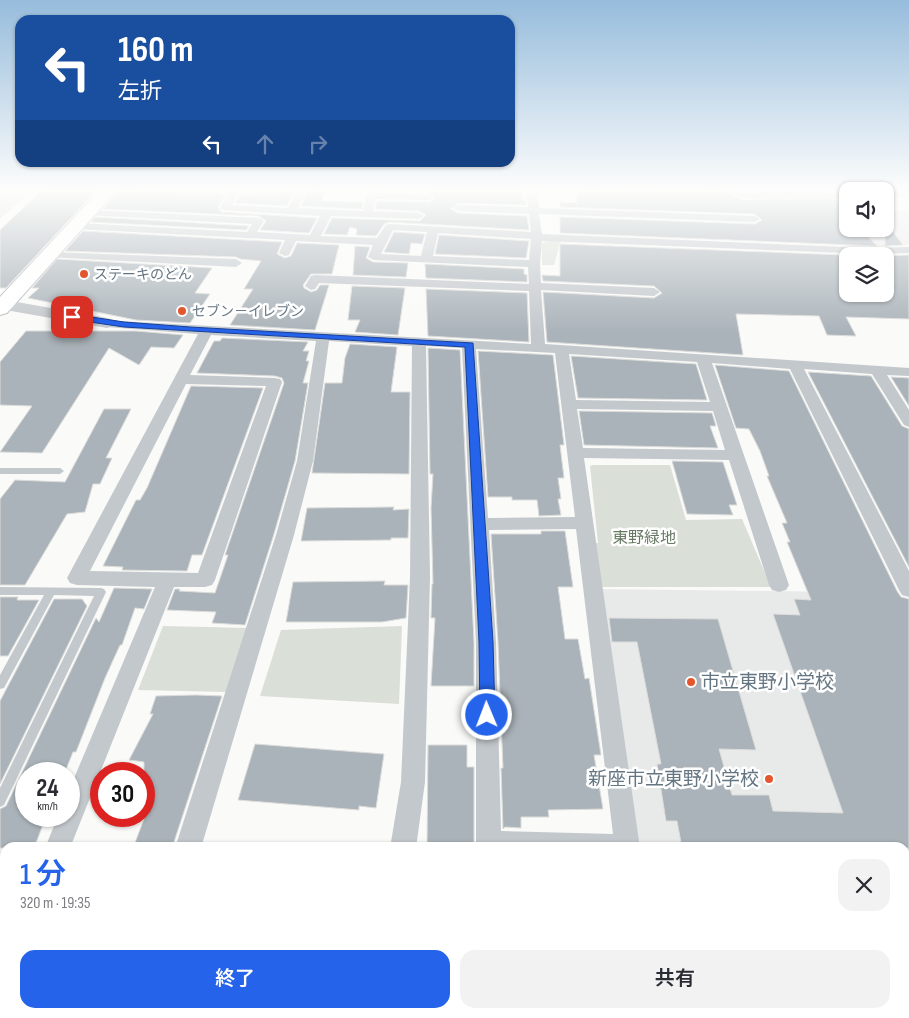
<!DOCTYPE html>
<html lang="ja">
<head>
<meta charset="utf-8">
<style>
	body { margin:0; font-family:"Sofia Sans Condensed","Noto Sans JP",sans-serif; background:#f2f2f3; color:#2b2b33; height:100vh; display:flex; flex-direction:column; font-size:19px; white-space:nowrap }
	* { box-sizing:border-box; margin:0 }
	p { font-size:16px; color:#7c7c81 }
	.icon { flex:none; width:28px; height:28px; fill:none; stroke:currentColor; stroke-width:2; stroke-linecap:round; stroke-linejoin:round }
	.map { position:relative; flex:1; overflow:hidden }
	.drawer { position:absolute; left:0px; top:842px; width:910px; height:176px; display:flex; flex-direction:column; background:#fff; border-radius:15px 15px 0 0; box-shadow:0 1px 4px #0004 }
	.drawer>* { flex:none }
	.hud { position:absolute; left:15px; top:15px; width:500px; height:152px; border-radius:15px; box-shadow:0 1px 4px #0004; background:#1a4fa0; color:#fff; overflow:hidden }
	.buttons { position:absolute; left:839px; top:182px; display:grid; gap:10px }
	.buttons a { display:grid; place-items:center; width:55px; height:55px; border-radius:10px; background:#fff; box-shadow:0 1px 4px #0004; font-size:25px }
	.speed { position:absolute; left:15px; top:762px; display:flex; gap:10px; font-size:25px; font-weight:700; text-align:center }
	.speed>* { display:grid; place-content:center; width:65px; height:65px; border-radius:50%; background:#fff; box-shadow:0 1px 4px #0004; line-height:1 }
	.speed small { font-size:12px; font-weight:400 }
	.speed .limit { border:8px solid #d22; background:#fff; color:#111 }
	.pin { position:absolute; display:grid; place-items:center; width:42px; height:42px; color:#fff; margin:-21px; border-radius:10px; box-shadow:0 2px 8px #0006 }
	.me { position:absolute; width:55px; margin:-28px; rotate:359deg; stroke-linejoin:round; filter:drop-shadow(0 0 4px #0008) }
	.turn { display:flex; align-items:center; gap:18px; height:105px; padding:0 20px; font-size:22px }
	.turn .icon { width:65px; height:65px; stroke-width:2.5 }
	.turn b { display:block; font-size:35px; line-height:42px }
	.lanes { display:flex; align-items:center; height:48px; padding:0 20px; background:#0003; justify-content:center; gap:25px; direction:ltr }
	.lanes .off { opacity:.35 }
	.round { display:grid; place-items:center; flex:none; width:52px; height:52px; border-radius:15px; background:#f2f2f3 }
	.head { display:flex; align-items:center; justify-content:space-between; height:85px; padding:0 20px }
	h1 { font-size:30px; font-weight:600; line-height:38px; color:#2563eb }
	.cta { display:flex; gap:10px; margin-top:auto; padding:10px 20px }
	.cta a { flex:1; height:58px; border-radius:15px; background:#2563eb; color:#fff; font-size:20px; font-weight:600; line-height:58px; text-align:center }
	.cta a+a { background:#f2f2f3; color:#2b2b33 }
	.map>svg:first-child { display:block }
	.built { fill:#e8e9e9 }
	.green { fill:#dadfd7 }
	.building { fill:#aab3b9; stroke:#dcdcda; fill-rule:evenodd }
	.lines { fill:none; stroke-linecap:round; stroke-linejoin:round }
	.primary-casing { stroke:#b5babe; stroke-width:2 }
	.service { fill:#c3c8cc; fill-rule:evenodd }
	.minor { fill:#c3c8cc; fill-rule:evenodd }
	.tertiary { fill:#c3c8cc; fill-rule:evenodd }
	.primary { fill:#fff; fill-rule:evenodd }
	.route { fill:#2563eb; stroke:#184099 }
	.poi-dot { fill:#e4572e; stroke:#fff; stroke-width:2 }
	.labels { text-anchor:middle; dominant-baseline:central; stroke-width:5; stroke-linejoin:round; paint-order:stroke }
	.far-poi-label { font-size:14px; fill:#657683; stroke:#fff; text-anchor:start }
	.park-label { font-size:16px; fill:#687a64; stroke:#fff }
	.near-poi-label { font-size:19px; fill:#657683; stroke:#fff; text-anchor:start }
</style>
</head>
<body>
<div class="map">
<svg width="909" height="1018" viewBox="0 0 909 1018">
	<rect width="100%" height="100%" fill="#fafaf8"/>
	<path class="built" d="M847,196l1,33h37v-18h24v34l-109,-1 -6,-13 -40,-26 -1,-7z
		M596,589l260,3 53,119v307h-253v-4h249v-166l-269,-1 -16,-136z"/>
	<path class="green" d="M0,190h32l-32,29z
		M550,240h11l-7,25h-12v-22z
		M593,465h77l16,55 56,-1 29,68h-177l-5,-43 9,-1 -8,-77z
		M163,626l85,2 -21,64 -89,-2z
		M402,626l-3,78 -139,-8 21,-66z"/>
	<path class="building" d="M42,190h55l-91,98h-6v-58z
		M119,190l107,4 -8,13 3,5 96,6 -8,15 -49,-3 6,-9 -7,-5 -156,-7z
		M309,190h17l-4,11 41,1 -1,7 -61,-3z
		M381,190h142l-1,10h3l1,5 -68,-2 -7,6 7,4 69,3 2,14 -139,-8 -6,2 -8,12 -20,-1 1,-6 -7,-2 -3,8 -23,-1 8,-16 88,3 6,-6 -7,-4 -44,-2 2,-8 52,1 7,-4 -7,-6z
		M576,190l127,2 -1,-2h19l22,10 92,-1 13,14v16h13l16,17 -317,-13v-16l195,7 7,-4 -7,-6 -195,-7v-5l17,1z
		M280,192h14l-7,14 -52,-3 5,-8z
		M95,217l154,9 -3,4 -155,-8z
		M885,221l18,24 -18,1z
		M83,231l199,11 -5,12 8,4 6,-2 6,-13 42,2 -7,29h-21l-8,11 1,3 7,4 6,-2 3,-5h9l-14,45 -85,-5 23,-36h-9l17,-28 -21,-2 -4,-2 -171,-6z
		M394,232l31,2 -3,10 -11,-1 -2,11 -25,-2z
		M439,235l90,6 -3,17 -91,-4z
		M560,244l310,12 39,-1v64l-63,-2 10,19 -29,-1 -8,-19 -83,-2 7,41 -196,-13 -4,-50 111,6 8,-5 -8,-7 -111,-5 -1,-6 18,1zM848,256h37v38h-37z
		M355,246l15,1 -4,11 7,4 35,1 -2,14 -53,-2z
		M57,259l155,9 -17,25 15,1 -20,29 -54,-3 -108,-22 11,-10h-7z
		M425,264l99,5v5l3,1v7l-101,-4z
		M352,286l53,2 -7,47 -43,-3 5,-12h-12z
		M426,289l101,4 2,49 -101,-6z
		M26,331h110l47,4 -9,13 -23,-1 -12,18 -30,-17 -67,105 -42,-1 32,-46 -32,-1v-43z
		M222,338l86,4 -5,9h6l-3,10h3l-6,22h5l-13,78 -21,73 -29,91 -33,-2 4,-11 -49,-2 8,-21h5l-1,2 36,2 13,-38h-3l59,-172 -2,-5 -7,-2 -78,-3 17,-32h6z
		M350,344l47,3 -6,45h19l-1,82 -97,-1 13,-90h17l3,-25z
		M428,348l32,2 14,292v44h-43l4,-68h-4l1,-34h1l-2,-76 2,-34h-3z
		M478,351l75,4 11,90h-4l4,33h-6l3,21h-3l3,16 -22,1 -2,-16h-25v-3h-24z
		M571,356l125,8 11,36 -129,-2z
		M715,365l74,6 108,220 4,6 8,2v249h-227l-5,-27h-11l-9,-57h4l-24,-122h-25l-3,-24 109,1 38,131 -37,-1 13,46h37l4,16 70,2 -70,-199 27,1 -6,-16 17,1 -24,-58h3l-8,-19h5l-20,-47h2l-9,-25 -11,-22 -13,-1z
		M808,372l63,4 31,50 7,3v138z
		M891,377l18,1v28z
		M191,386l72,2 -61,167h-10l-5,16 -65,-1 1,-3 -20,-1 33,-66h4l7,-12z
		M104,409h27l-25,49h6l-12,26h-7l-8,28 -18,2 -42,71h-25v-86l15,-19 50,2z
		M579,411l133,2 4,13h-6l8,22 -134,-3z
		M672,461l51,1 14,43h-8l4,10 -46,-1z
		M394,507l-1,3 16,-1 -1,29h-17v2l-90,1 6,-33z
		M541,531h24l8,56h-15l7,52h13l7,40 4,-1 12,77h-7l9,54 -55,1 1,7h-28v11l-16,-1 -2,2 -2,-61h2l-5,-126 -7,-108h50z
		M385,581l-1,4h24l-2,33 -24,4h-96l7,-40z
		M114,588l38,1 -8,20 -9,-1 -13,37h-2l-15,33 -29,74h-3l-8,20h-39v44l20,1 -12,31h-34v-39l6,-3 90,-188 3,4z
		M0,597h18l-1,3h22l-31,56h-8z
		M54,599h28l5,7 -87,178v-83z
		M196,695l26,1 -50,152h-39l11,-29v-57l-15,-2 24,-46h-3l6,-18z
		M255,744l129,10 -8,54 -17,-2v4l-121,-10z
		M428,745h39v22h7v81h-47z"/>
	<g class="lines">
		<g class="primary-casing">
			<path id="primary" d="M100,190h17l-110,123 -7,2v-18z"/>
		</g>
		<path class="service" d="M0,468h60l4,3 -4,3h-60z
			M0,587l101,1 3,1 2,3 -102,213 -4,2v-19l94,-192 -40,-1 -50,93 -4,1v-14l44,-80h-44z"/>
		<path class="minor" d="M230,190h10l-8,15 56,3 9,-18h10l-9,18 65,3 5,-21h10l-1,3 52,1 5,3 -5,3 -53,-1 -3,12 46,2 5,3 -5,3 -88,-3 -10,20 56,2 9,-13 4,-1 141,8 -2,-18 -71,-3 -5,-3 5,-3 70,2 -2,-17h10l3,18 216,8 5,3 -5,3 -216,-8 3,20 328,14 39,-1v6l-39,1 -328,-13 -2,23 1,19 113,5 6,4 -6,4 -113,-6 4,54 364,24v8l-22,-1 22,35v17l-5,-2 -32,-51 -68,-5 105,202v26l-7,-2 -3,-5 -109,-221 -78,-6 77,222 -3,5 -7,2 -7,-2 -3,-5 -40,-125 -145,-2 56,390h-164v-206l-14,-294 -36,-2 4,231 -5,205 -9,66h-26l11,-66 9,-205 2,-231 -83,-5 -16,120 -19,74 -93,313h-26l101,-313 21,-74 19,-120 -105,-6 -21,40 85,3 5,1 2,3 -67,198 -3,5 -7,2h-31l-104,261h-25l13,-32h11v-26l86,-203 -78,-2 -7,-2 -3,-5 131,-244 -91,-7 -5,-1 -2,-3 2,-3 429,24 -2,-53 -210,-8 -4,6 -4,1 -6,-4 6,-10 4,-1 214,9 -1,-17 -154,-7 -6,-3 5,-12 -77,-4 -7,14 -4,1 -6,-3 6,-13 -208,-11 -5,-3 5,-3 170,9 5,-8 -168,-9 -1,-2 5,-3 171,8 5,3 -7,11 53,3 10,-19 -99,-6 -1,-2zM393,230l34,2 -6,24 -40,-2zM438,233l93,6 -2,21 -96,-4zM476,349l79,4 20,164 -87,1zM569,354l128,8 13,40 -134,-2zM186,384l80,2 -68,187 -108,-2zM577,409l136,2 12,39 -142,-2zM576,529l37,305 -112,-3 -5,-189 -7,-112z
			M723,190l125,1h1h-1v6l-105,1z
			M909,190v6l-24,1 -1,-6z
			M51,252l185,7 6,4 -6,4 -189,-10 -2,-2z
			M5,960v38l-5,2v-38z
			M122,1014h30l-2,4h-30z
			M362,1014h30v4h-30z
			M464,1014h30l-1,4h-30z
			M626,1014h30l1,4h-30z"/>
		<path class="tertiary" d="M0,299l107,19 6,2 2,3 -2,3 -6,2 -107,-19z"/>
		<use href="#primary" class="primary"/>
	</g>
	<linearGradient id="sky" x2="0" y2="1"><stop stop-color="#96bcdc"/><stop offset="0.57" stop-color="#fdfdfc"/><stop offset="1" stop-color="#fdfdfc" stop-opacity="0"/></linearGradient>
	<rect width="909" height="333" fill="url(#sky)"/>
	<path class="route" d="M72,314l52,8 66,5 283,16 20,299 2,73 -3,4 -5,2 -5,-2 -2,-4 -1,-73 -14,-295 -341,-20 -55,-8v-4z"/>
	<g class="poi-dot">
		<circle cx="84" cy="274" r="5"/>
		<circle cx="182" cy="311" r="5"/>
		<circle cx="691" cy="682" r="5"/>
		<circle cx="769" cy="779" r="5"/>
	</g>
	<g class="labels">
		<g class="far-poi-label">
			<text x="94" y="274">ステーキのどん</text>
			<text x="192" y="311">セブン－イレブン</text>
		</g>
		<g class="park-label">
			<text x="644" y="538">東野緑地</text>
		</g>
		<g class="near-poi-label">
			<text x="701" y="682">市立東野小学校</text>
			<text x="759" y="779" text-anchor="end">新座市立東野小学校</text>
		</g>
	</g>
</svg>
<div class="buttons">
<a><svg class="icon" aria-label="sound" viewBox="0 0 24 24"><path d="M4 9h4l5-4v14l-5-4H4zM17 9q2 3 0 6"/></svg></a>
<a><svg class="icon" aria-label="layers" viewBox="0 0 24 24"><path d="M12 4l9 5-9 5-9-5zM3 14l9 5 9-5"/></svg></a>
</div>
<div class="speed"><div>24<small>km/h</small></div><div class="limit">30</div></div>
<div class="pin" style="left:72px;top:317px;background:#d93025"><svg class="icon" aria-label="arrive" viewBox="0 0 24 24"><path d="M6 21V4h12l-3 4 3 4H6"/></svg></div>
<svg class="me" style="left:487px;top:715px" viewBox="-20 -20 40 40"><circle r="17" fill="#2563eb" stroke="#fff" stroke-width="3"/><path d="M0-11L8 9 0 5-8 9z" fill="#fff"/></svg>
<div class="hud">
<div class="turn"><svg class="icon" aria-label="left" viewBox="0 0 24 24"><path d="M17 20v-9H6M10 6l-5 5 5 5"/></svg><div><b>160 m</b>左折</div></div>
<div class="lanes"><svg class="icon" aria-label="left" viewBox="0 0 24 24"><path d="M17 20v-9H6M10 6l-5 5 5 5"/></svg><svg class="icon off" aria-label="ahead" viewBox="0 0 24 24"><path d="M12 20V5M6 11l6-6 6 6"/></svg><svg class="icon off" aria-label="right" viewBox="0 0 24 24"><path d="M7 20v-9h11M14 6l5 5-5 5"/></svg></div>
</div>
<section class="drawer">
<div class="head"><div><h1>1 分</h1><p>320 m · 19:35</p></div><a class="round"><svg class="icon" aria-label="close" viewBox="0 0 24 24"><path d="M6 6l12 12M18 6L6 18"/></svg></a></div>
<div class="cta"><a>終了</a><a>共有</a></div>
</section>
</div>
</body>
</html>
